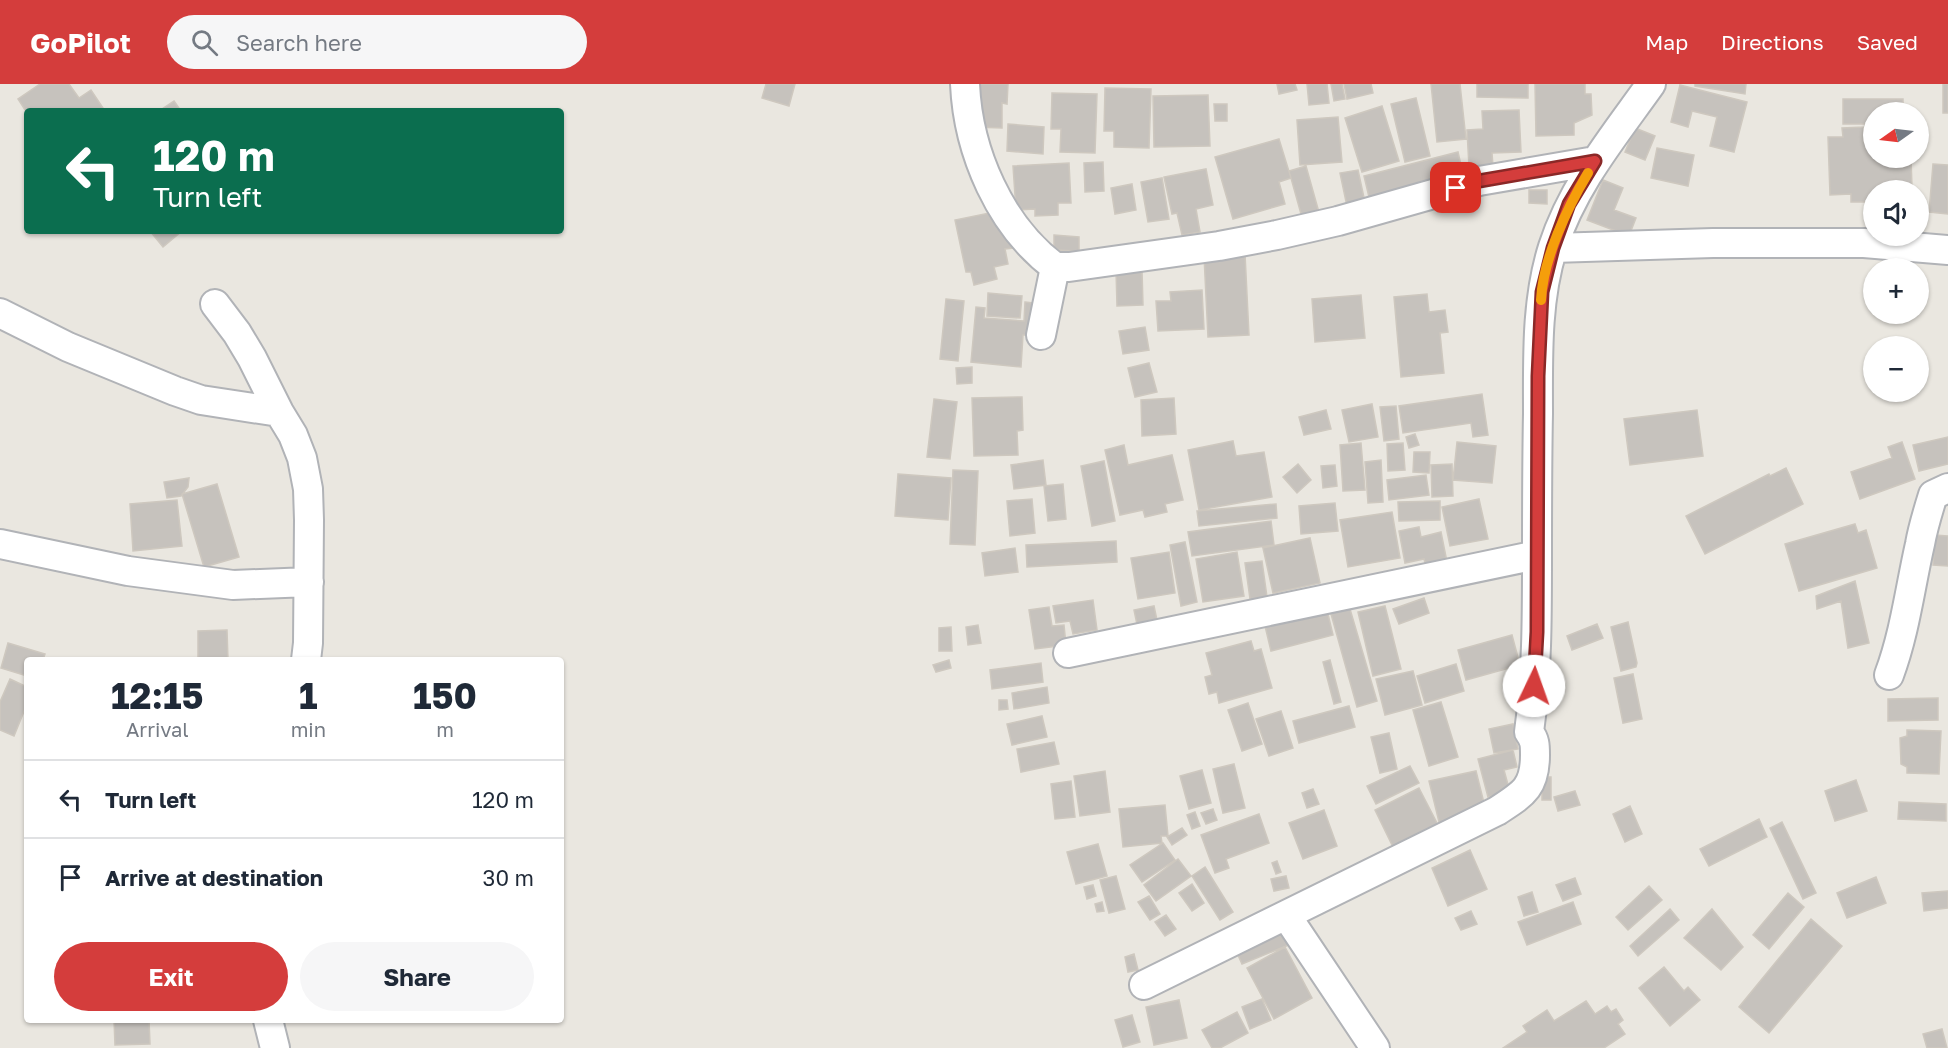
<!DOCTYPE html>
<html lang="en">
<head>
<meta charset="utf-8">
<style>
	body { margin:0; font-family:"Golos Text",sans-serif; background:#f6f6f7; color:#1f2937; height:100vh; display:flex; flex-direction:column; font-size:22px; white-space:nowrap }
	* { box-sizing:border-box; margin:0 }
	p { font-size:20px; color:#747a83 }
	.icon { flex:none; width:33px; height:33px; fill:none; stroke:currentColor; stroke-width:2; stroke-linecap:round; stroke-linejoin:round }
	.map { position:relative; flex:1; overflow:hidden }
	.side { position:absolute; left:24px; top:573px; width:540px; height:366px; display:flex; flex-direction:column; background:#fff; border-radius:6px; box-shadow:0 2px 4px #0004 }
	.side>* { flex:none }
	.banner { position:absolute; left:24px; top:24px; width:540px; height:126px; border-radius:6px; box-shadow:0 2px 4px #0004; background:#0b6e4f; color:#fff; overflow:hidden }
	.needle { width:39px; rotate:256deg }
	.controls { position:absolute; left:1863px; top:18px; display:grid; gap:12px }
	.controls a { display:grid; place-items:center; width:66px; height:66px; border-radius:50%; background:#fff; box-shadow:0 2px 4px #0004; font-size:30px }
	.pin { position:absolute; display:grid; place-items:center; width:51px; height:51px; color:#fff; margin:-26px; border-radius:12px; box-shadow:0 3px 9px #0006 }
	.me { position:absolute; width:66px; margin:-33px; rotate:3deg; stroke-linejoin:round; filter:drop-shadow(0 0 4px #0008) }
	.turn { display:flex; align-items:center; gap:21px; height:126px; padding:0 30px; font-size:27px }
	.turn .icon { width:78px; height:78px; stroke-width:2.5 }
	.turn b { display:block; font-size:42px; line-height:51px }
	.eta { display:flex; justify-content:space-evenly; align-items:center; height:102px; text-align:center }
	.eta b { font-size:36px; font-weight:700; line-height:42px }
	.primary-button { display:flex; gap:12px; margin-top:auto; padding:12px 30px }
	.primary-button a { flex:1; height:69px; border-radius:36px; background:#d43d3c; color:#fff; font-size:24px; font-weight:700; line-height:69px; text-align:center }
	.primary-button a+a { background:#f6f6f7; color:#1f2937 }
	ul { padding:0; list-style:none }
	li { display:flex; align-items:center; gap:18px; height:78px; padding:0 30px; border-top:2px solid #e0e1e3 }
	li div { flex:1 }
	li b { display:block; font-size:22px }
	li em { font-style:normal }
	header { display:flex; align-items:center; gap:36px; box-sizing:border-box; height:84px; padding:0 30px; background:#d43d3c; color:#fff }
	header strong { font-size:28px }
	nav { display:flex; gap:33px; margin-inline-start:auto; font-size:21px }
	.search { width:420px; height:54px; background:#f6f6f7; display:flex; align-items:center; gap:15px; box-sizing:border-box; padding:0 21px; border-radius:33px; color:#747a83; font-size:22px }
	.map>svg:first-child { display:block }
	.building { fill:#c6c2bd; stroke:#cec8bf; stroke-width:1.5 }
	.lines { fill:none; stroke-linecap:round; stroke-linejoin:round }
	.minor-casing { stroke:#b1b3b7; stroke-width:32 }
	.minor { stroke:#fff; stroke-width:28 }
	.route-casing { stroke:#8a2827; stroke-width:15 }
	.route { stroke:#d43d3c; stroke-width:10 }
	.slow { stroke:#f59e0b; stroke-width:10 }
</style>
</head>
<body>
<header>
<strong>GoPilot</strong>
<div class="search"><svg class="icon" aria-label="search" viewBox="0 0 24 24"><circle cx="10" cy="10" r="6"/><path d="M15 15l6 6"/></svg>Search here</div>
<nav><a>Map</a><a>Directions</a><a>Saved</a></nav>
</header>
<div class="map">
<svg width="1948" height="964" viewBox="0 0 1948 964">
	<rect width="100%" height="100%" fill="#eae7e0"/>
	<path class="building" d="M40,0h29l10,14 12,-8 14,21h-78v2l-9,-14z
		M766,0h29l-6,22 -27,-8z
		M976,0h32l-1,20 -5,-1v25l-28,-1z
		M1277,0h18l2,6 -18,4z
		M1307,0h20l2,19 -20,2z
		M1331,0h11l3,15 -11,2z
		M1344,0h27l2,9 -26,6z
		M1431,0h29l6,55 -29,3z
		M1477,0h51v14l-51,-1z
		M1535,0h50v10h6l1,21 -18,8v12l-38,1z
		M1695,0h51l-1,10 -50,-8z
		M1943,0h5v29h-5z
		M1680,1l67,17 -13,50 -24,-6 7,-29 -25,-6 -4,16 -17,-5z
		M1105,4l46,1 -2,59 -35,-1v-16h-10z
		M1052,9l45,1 -2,59 -35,-1 1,-23h-10z
		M1208,11l2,51 -56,1 -1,-51z
		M1416,14l14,58 -25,6 -14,-58z
		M1843,15h60v13h-29v22h-9v-10h-22z
		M174,17l7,10h-22z
		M1214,20h13v17h-12z
		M1382,22l17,55 -37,11 -17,-54z
		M1519,26l2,42 -29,1 1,13 -24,1 -2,-37 16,-1 -1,-18z
		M1338,33l4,45 -42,3 -3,-45z
		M1008,40l36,3 -1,27 -36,-3z
		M1864,43v15l10,-1v17h37l1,29 -9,3h-29v12h-23v-8l-21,1 -2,-58h15l-1,-9z
		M1635,44l20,8 -10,24 -20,-8z
		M1279,55l12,39 -12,4 6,22 -52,15 -18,-62z
		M1657,64l37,7 -6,31 -37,-8z
		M1458,68l5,22 -94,23 -5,-21z
		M1103,78l1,29 -19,1 -1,-29z
		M1069,79l2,40h-13v12l-23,1v-7l-19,1 -3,-44z
		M1933,80l15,1v49l-19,-2z
		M1306,82l14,50 -17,5 -14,-50z
		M1206,85l7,36 -17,4 4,23 -18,3 -5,-22 -5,1 -8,-37z
		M1358,86l8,37 -18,4 -8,-38z
		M1162,94l7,41 -21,3 -7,-40z
		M1603,96l20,8 -9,22 22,8 -7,18 -42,-16z
		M1132,100l4,26 -21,4 -4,-26z
		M1529,106h18v14l-18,-1z
		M999,127l9,16 5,21 -8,1 3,15 -14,3 3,12 -23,6 -3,-13h-5l-11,-52z
		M150,147h32l-19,16z
		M1054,151l25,2v14l-25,-1z
		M1245,170l4,81 -41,2 -4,-81z
		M1116,186h26l1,35 -26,1z
		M1202,206l2,39 -46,2 -2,-30h15l-1,-9z
		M988,209l34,3 -2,22 -33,-2z
		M1427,210l2,18 16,-2 3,22 -8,1 4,40 -43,4 -7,-80z
		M1361,211l4,43 -50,4 -3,-43z
		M946,215l18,2 -6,60 -18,-2z
		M1025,218l8,1 -2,32h-8l-2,32 -50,-5 5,-55 9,1 -1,10 40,3z
		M1145,243l4,23 -26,4 -4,-23z
		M1149,279l8,29 -22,5 -7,-29z
		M972,283v16l-15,1 -1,-16z
		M1482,310l6,41 -15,2 -2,-14 -68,10 -4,-27z
		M1022,313l1,33 -6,1 1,24 -44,1 -2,-58z
		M1174,314l2,36 -34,2 -1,-36z
		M934,315l23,3 -7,57 -23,-2z
		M1372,320l6,33 -29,5 -7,-32z
		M1396,322l3,33 -15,2 -4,-34z
		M1326,326l5,19 -27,6 -5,-18z
		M1697,326l6,46 -73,9 -6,-46z
		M1415,350l4,11 -10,3 -3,-11z
		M1948,353v27l-29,7 -6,-26z
		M1233,357l3,15 28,-4 8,45 -73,13 -11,-60z
		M1457,358l39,4 -4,37 -39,-3z
		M1902,358l13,37 -55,20 -9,-27 41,-14 -4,-11z
		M1361,359l4,47 -22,1 -3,-46z
		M1403,359l2,27 -17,1 -1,-27z
		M1124,361l4,20 44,-10 11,45 -18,4 2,8 -22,5 -2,-7 -23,5 -15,-65z
		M1414,368h16l-1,21 -16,-1z
		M1043,376l3,25 -32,4 -3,-24z
		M1381,376l2,42 -15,1 -3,-41z
		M1104,377l11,60 -23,5 -11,-60z
		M1298,380l13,16 -14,13 -14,-16z
		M1452,380l1,32 -21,1 -1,-32z
		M1335,381l2,21 -14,2 -2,-22z
		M1786,384l17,36 -98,50 -19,-38 83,-42 1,2z
		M953,386l25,1 -3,74 -25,-1z
		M898,390l53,4 -3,42 -53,-4z
		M1426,391l3,20 -40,5 -2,-20z
		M189,394l-1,9 -7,9 -14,2 -3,-16z
		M217,400l22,73 -35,10 -22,-73z
		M1063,400l3,35 -18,2 -4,-35z
		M1032,415l3,34 -25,3 -3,-35z
		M1479,415l9,40 -38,7 -8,-39z
		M177,416l5,46 -49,5 -3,-47z
		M1440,417v19l-41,1 -1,-19z
		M1335,419l3,28 -37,3 -2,-28z
		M1276,420l1,14 -78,8 -2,-15z
		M1392,428l8,46 -52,9 -8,-47z
		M1271,437l3,24 -82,11 -4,-24z
		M1855,440l3,9 8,-3 11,38 -78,23 -14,-47z
		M1419,443l2,10 20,-5 7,35 -21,4 -3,-12 -19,4 -6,-32z
		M1935,451l13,1v30l-15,-1z
		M1310,454l10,45 -47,10 -10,-45z
		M1116,457l1,21 -90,5 -1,-22z
		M1185,458l12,60 -16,4 -11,-61z
		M1015,464l3,24 -33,4 -3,-23z
		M1169,468l6,41 -37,6 -7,-41z
		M1237,468l7,44 -41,6 -7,-43z
		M1262,477l6,43 -17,2 -6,-43z
		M1855,497l14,62 -21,5 -7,-47 -24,8 -1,-13z
		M1424,514l5,15 -30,11 -6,-15z
		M1093,516l4,30 -24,4 -3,-13 -14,2 -3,-17z
		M1154,522l4,19 -20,4 -4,-19z
		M1385,522l16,63 -28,7 -15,-64z
		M1049,523l3,19 12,-1 2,20 -31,4 -6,-39z
		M1350,525l27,92 -20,6 -26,-93z
		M1327,526l6,25 -62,16 -6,-25z
		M1628,538l9,41 -1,4 -15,4 -10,-44z
		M1597,540l6,14 -31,12 -5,-14z
		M978,541l3,18 -13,2 -2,-18z
		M951,543l1,24h-13v-23z
		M227,546l1,30h-30v-29z
		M1512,551l8,30 -54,15 -8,-30z
		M1251,557l3,10 7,-2 11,39 -53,15 -2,-11 -8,2 -4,-17 7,-2 -6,-22z
		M8,559l37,11 -2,6h-16v16l-26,-8z
		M949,576l2,8 -15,4 -3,-7z
		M1330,576l11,42 -7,2 -11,-42z
		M1041,579l2,19 -51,7 -2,-19z
		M1456,580l8,27 -39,12 -8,-27z
		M1413,587l9,34 -37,10 -9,-36z
		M1633,590l9,45 -19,4 -9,-45z
		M10,595l17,8v17l-13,32 -14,-6v-28z
		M1047,603l2,16 -35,6 -2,-16z
		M1938,614v22l-50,1v-22z
		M999,616h8l1,9 -9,1z
		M1441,618l17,55 -29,9 -16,-56z
		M1248,619l14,41 -20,7 -14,-41z
		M1349,622l6,21 -56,16 -6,-22z
		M1281,627l12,37 -24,8 -13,-37z
		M1042,632l5,21 -35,8 -5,-21z
		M1513,640l5,25 -24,4 -5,-24z
		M1907,646l34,1 -2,43 -32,-1v-6l-6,-3 -1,-26 7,-2z
		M1389,649l8,36 -17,4 -9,-36z
		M1054,658l5,22 -38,8 -4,-23z
		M1513,666l4,17 -13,3 6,22 -22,5 -10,-38z
		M1234,680l11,44 -22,5 -10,-44z
		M1410,682l9,17 -43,21 -9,-18z
		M1202,686l9,33 -22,6 -9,-33z
		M1105,687l5,41 -30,4 -6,-40z
		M1476,687l10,40 -46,15 -11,-45z
		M1542,693h9v23h-9z
		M1856,696l11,31 -32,10 -10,-30z
		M1071,697l4,36 -20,2 -4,-35z
		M1419,704l19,37 -45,22 -18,-37z
		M1313,705l6,15 -12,4 -5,-15z
		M1575,707l5,14 -22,6 -4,-14z
		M1899,718l47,2v17l-48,-2z
		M1165,721l3,31h-7l1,7 -39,4 -4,-38z
		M1630,722l12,28 -17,8 -12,-28z
		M1213,725l4,11 -11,4 -5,-11z
		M1324,726l13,36 -34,13 -14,-36z
		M1195,728l5,14 -8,3 -5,-14z
		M1259,730l10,29 -43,16 3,9 -14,5 -14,-38z
		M1759,735l8,18 -58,29 -9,-17z
		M1782,738l34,71 -13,6 -33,-71z
		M1182,744l5,7 -15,10 -5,-8z
		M1163,759l12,17 -33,22 -12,-17z
		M1098,760l9,32 -31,8 -9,-32z
		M1470,766l17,39 -39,17 -16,-38z
		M1178,775l13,17 -35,25 -12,-16z
		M1277,777l4,11 -5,2 -4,-11z
		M1205,783l28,45 -13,8 -28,-44z
		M1116,792l9,33 -16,4 -9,-33z
		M1286,792l3,12 -15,3 -3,-12z
		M1876,793l10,26 -39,15 -10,-25z
		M1575,794l6,16 -18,7 -7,-16z
		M1192,800l12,19 -12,8 -13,-18z
		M1093,801l3,11 -9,3 -3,-12z
		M1649,802l13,14 -34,30 -12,-13z
		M1948,807v17l-24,3 -2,-18z
		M1532,808l6,20 -14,4 -6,-19z
		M1788,809l16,14 -35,42 -16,-14z
		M1149,812l11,18 -10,6 -12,-18z
		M1102,818l2,9 -7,1 -2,-8z
		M1573,818l8,22 -54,21 -9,-23z
		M1670,825l9,11 -41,36 -8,-10z
		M1712,825l31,38 -22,23 -37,-32z
		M1471,827l6,13 -16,6 -6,-12z
		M1166,831l10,14 -11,7 -10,-14z
		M1811,835l31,27 -73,87 -30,-26z
		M1282,839l9,21 -49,20 -9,-20z
		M1285,863l27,51 -38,21 -27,-51z
		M1134,870l4,16 -10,2 -3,-15z
		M1664,883l20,24 4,-4 12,13 -30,26 -31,-38z
		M1262,915l9,21 -21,9 -8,-22z
		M1179,916l8,38 -33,7 -8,-38z
		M1586,917l9,13 12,-8 4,6 5,-3 7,11 -5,4 7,10 -21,14h-101l24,-16 -4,-6 24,-16 7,11z
		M1237,928l11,21 -28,15h-8l-10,-18z
		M1132,931l8,27 -17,5 -8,-27z
		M114,936h35l1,24 -35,1z
		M1942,945l5,19h-20l-4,-14z"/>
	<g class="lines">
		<g class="minor-casing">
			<path id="minor" d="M965,0c3,68 35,142 90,183
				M1553,164l160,-5h151l84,7
				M215,220l22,29 15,25 27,54 14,23 9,23 6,31 1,31 -1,123 -2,17
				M0,229l68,34 107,44 26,9 78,12
				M1041,251l14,-68h14l150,-21 58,-11 61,-14 141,-40 116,-20
				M0,460l128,27 105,14 76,-3
				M1068,569l469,-98
				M1889,591c16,-43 21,-87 31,-131 3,-17 8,-33 13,-49l15,-7
				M1286,831l89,133
				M1144,901l353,-174c26,-17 38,-23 38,-56 0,-10 0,-15 -6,-23 8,-57 8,-115 8,-172 0,-49 0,-98 1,-146 0,-56 -2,-114 15,-167 20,-62 61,-111 98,-163
				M268,936l7,28"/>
		</g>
		<use href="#minor" class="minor"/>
	</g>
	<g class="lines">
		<g class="route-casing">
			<path id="route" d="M1456,104l23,-7 116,-20 -26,43 -16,44 -11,44 -4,84 -1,256 -3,54"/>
		</g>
		<use href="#route" class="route"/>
		<path class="slow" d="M1541,216c2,-41 26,-92 47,-127"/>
	</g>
</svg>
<div class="controls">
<a><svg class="needle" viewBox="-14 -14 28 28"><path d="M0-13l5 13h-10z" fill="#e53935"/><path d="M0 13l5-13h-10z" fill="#747a83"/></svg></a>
<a><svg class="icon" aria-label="sound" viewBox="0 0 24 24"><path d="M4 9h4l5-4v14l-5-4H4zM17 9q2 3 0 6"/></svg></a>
<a>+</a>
<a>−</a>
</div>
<div class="pin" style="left:1456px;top:104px;background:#d93025"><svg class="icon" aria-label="arrive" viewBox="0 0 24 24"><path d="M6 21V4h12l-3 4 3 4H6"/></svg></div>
<svg class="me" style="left:1534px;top:602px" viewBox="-20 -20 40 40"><circle r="19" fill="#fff"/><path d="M0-13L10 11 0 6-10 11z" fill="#d43d3c"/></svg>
<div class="banner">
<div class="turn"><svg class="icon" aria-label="left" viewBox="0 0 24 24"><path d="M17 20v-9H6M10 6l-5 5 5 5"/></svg><div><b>120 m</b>Turn left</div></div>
</div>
<section class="side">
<div class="eta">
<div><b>12:15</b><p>Arrival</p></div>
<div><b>1</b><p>min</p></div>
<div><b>150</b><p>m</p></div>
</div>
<ul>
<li><svg class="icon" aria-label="left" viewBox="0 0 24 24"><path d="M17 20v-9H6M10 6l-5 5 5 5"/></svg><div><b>Turn left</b></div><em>120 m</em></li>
<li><svg class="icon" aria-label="arrive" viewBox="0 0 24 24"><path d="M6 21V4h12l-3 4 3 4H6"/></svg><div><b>Arrive at destination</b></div><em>30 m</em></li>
</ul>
<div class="primary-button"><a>Exit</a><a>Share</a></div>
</section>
</div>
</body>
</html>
